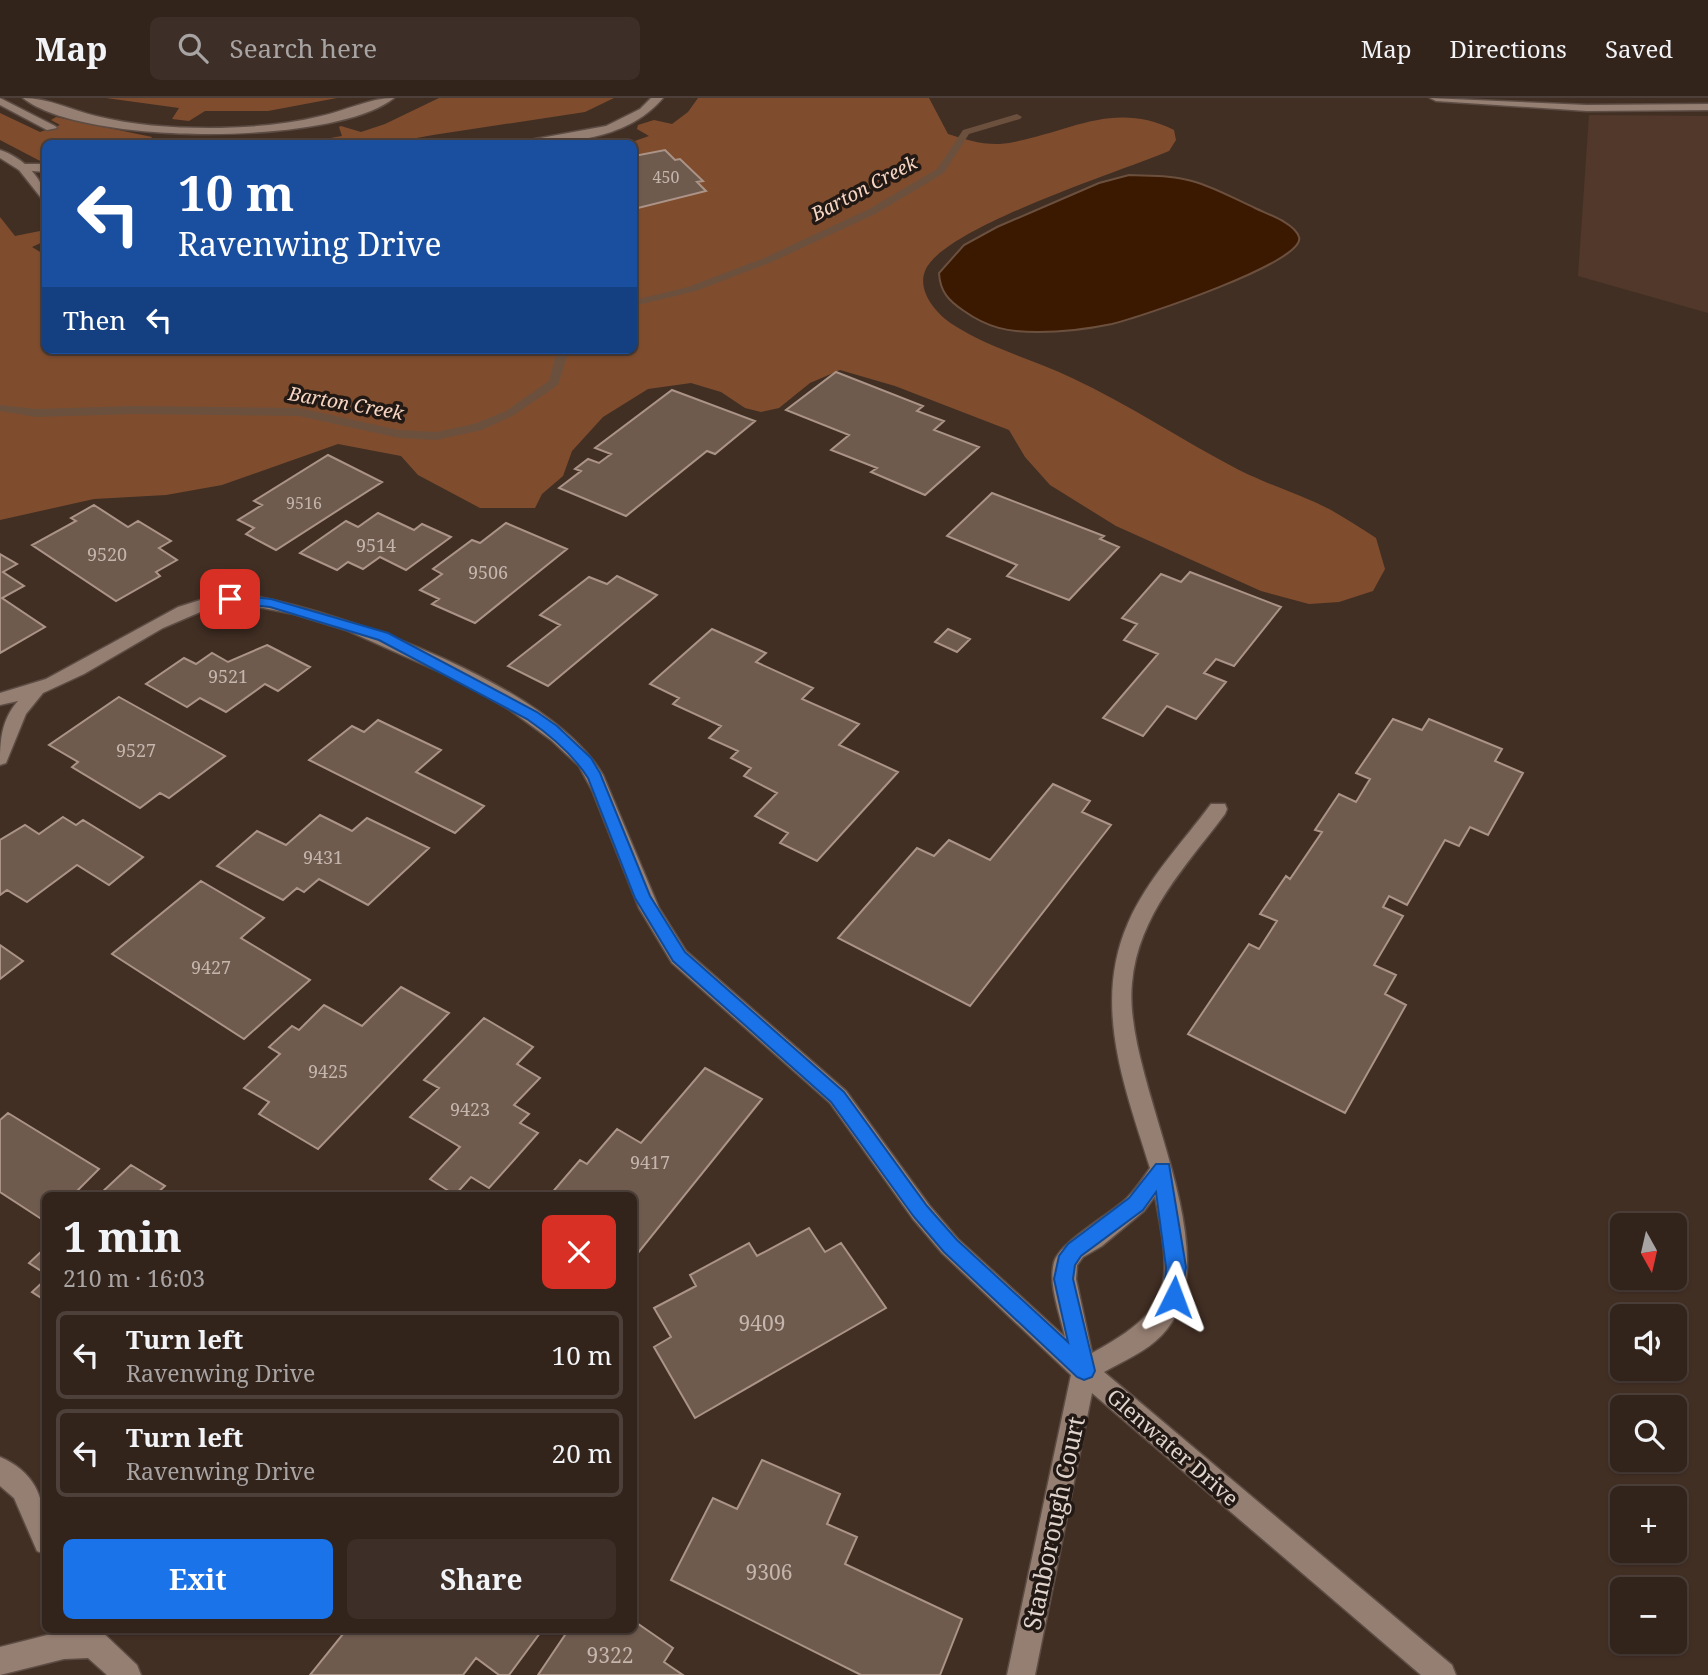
<!DOCTYPE html>
<html lang="en">
<head>
<meta charset="utf-8">
<style>
	body { margin:0; font-family:"Noto Serif",serif; background:#3d2f28; color:#f1f3f6; height:100vh; display:flex; flex-direction:column; font-size:26px; white-space:nowrap }
	* { box-sizing:border-box; margin:0 }
	p { font-size:23px; color:#a8a4a3 }
	.icon { flex:none; width:38px; height:38px; fill:none; stroke:currentColor; stroke-width:2; stroke-linecap:round; stroke-linejoin:round }
	.map { position:relative; flex:1; overflow:hidden }
	.sheet { position:absolute; left:42px; top:1094px; width:595px; height:441px; display:flex; flex-direction:column; background:#32231b; border-radius:10px; box-shadow:0 2px 5px #0004,0 0 0 2px #4d403a }
	.sheet>* { flex:none }
	.guide { position:absolute; left:42px; top:42px; width:595px; height:214px; border-radius:10px; box-shadow:0 2px 5px #0004,0 0 0 2px #4d403a; background:#1a4fa0; color:#fff; overflow:hidden }
	.needle { width:46px; rotate:172deg }
	.buttons { position:absolute; left:1610px; top:1115px; display:grid; gap:14px }
	.buttons a { display:grid; place-items:center; width:77px; height:77px; border-radius:10px; background:#32231b; box-shadow:0 2px 5px #0004,0 0 0 2px #4d403a; font-size:35px }
	.pin { position:absolute; display:grid; place-items:center; width:60px; height:60px; color:#fff; margin:-30px; border-radius:14px; box-shadow:0 4px 10px #0006 }
	.me { position:absolute; width:77px; margin:-38px; rotate:3deg; stroke-linejoin:round; filter:drop-shadow(0 0 5px #0008) }
	.turn { display:flex; align-items:center; gap:24px; height:147px; padding:0 21px; font-size:32px }
	.turn .icon { width:91px; height:91px; stroke-width:2.5 }
	.turn b { display:block; font-size:49px; line-height:60px }
	.then { display:flex; align-items:center; height:66px; padding:0 21px; background:#0003; gap:14px; font-size:26px }
	.round { display:grid; place-items:center; flex:none; width:74px; height:74px; border-radius:10px; background:#3d2f28 }
	.overview { display:flex; align-items:center; justify-content:space-between; height:119px; padding:0 21px }
	h1 { font-size:42px; font-weight:700; line-height:52px }
	.primary-button { display:flex; gap:14px; margin-top:auto; padding:14px 21px }
	.primary-button a { flex:1; height:80px; border-radius:10px; background:#1a73e8; color:#fff; font-size:28px; font-weight:700; line-height:80px; text-align:center }
	.primary-button a+a { background:#3d2f28; color:#f1f3f6 }
	ul { padding:0; list-style:none }
	li { display:flex; align-items:center; gap:21px; height:88px; margin:0 14px 10px; padding:0 7px; border:4px solid #4d403a; border-radius:10px }
	li div { flex:1 }
	li b { display:block; font-size:26px }
	li em { font-style:normal }
	header { display:flex; align-items:center; gap:42px; box-sizing:border-box; height:98px; padding:0 35px; background:#32231b; border-bottom:2px solid #4d403a }
	header strong { font-size:33px }
	nav { display:flex; gap:38px; margin-inline-start:auto; font-size:24px }
	.search { width:490px; height:63px; background:#3d2f28; display:flex; align-items:center; gap:18px; box-sizing:border-box; padding:0 24px; border-radius:10px; color:#a8a4a3; font-size:26px }
	.map>svg:first-child { display:block }
	.built { fill:#51382a }
	.green { fill:#7f4d2e }
	.water { fill:#3b1800; stroke:#6c503e; stroke-width:2 }
	.lines { fill:none; stroke-linecap:round; stroke-linejoin:round }
	.stream { fill:#6c503e; fill-rule:evenodd }
	.building { fill:#6f5a4e; stroke:#ab9487; stroke-width:2 }
	.service-casing { stroke:#5c4c43; stroke-width:3 }
	.minor-casing { stroke:#5c4c43; stroke-width:3 }
	.tertiary-casing { stroke:#5c4c43; stroke-width:3 }
	.service { fill:#957e72; fill-rule:evenodd }
	.minor { fill:#957e72; fill-rule:evenodd }
	.tertiary { fill:#957e72; fill-rule:evenodd }
	.route { fill:#1a73e8; stroke:#114b97; stroke-width:2 }
	.labels { text-anchor:middle; dominant-baseline:central; stroke-width:7; stroke-linejoin:round; paint-order:stroke }
	.far-number-label { font-size:16px; fill:#c4b6ad }
	.number-label { font-size:18px; fill:#c4b6ad }
	.far-water-label { font-size:19px; font-style:italic; fill:#f6d5c2; stroke:#221915 }
	.near-number-label { font-size:21px; fill:#c4b6ad }
	.street-label { font-size:21px; fill:#e0d4cd; stroke:#221915 }
	.near-street-label { font-size:24px; fill:#e0d4cd; stroke:#221915 }
</style>
</head>
<body>
<header>
<strong>Map</strong>
<div class="search"><svg class="icon" aria-label="search" viewBox="0 0 24 24"><circle cx="10" cy="10" r="6"/><path d="M15 15l6 6"/></svg>Search here</div>
<nav><a>Map</a><a>Directions</a><a>Saved</a></nav>
</header>
<div class="map">
<svg width="1708" height="1577" viewBox="0 0 1708 1577">
	<rect width="100%" height="100%" fill="#422f24"/>
	<path class="built" d="M1589,17l119,1v197l-130,-37z"/>
	<path class="green" d="M106,0h231l-69,13h-63l-16,10 -17,-2 7,-11z
		M439,0h175l-29,14 -152,23 -22,4 2,4h-111l40,-7 -3,-9 2,-1 20,6 24,-8z
		M698,0h231l19,36c16,5 34,11 52,10 63,-7 110,-46 174,-14l2,10 -7,11c-47,20 -228,77 -244,120 -8,20 11,42 27,53 36,24 81,35 120,54 58,27 111,63 167,92 30,15 63,25 92,40 16,9 31,19 45,28l9,31 -12,22 -34,11 -30,2 -48,-13 -145,-65 -66,-41 -25,-28 -16,-27 -114,-44 -55,-16 -30,13 -31,25 -18,4 -16,-4 -24,-16 -30,-9 -43,6 -45,28 -31,34 -9,25 -21,18 -7,14h-55l-62,-33 -17,-19 -63,-12 -116,41 -56,10 -72,4 -94,21v-303l15,19 30,-6v11l-13,6 13,8 1,95h588v-141l71,-18c-21,-21 -40,-43 -71,-35v-12l-5,-1 20,-7 -12,-7 1,-4 16,-5 18,4 16,-12z
		M0,15l40,19 20,-7 -9,-5 5,-3 96,20 -4,6 -102,1 -2,19 -44,-23z"/>
	<path class="water" d="M1129,77c21,1 43,0 63,6 22,6 43,18 63,27 12,6 40,15 44,29 8,25 -162,81 -187,87 -24,5 -50,8 -74,8 -30,0 -50,-4 -74,-21 -15,-10 -24,-19 -25,-38l25,-28 33,-18 102,-44z"/>
	<g class="lines">
		<path class="stream" d="M1017,16l5,3 -2,2 -51,15 -25,39 -67,40 -105,49 -76,29 -62,15v-6l54,-13 76,-29 105,-49 68,-40 26,-39z
			M557,252h12l-11,35 -44,30 -32,15 -46,10 -37,-2 -100,-22 -164,-2 -99,3 -36,-6v-6l36,4 99,-3 164,2 100,22 37,2 38,-8 32,-13 43,-30z"/>
	</g>
	<path class="building" d="M665,52l10,10 5,-1 23,22 -6,1 9,9 -72,18v-53z
		M836,274l87,34 -6,5 27,10 -10,9 45,17 -54,48 -54,-23 6,-4 -46,-18 18,-15 -63,-25z
		M672,292l83,31 -40,33 -8,-3 -81,65 -67,-28 22,-17 -6,-2 13,-10 11,4 12,-9 -16,-6z
		M328,357l54,27 -106,68 -30,-16 8,-6 -16,-8 24,-15 -8,-4z
		M992,395l112,43 -4,3 19,8 -50,53 -62,-24 10,-11 -70,-29z
		M94,407l34,22 10,-6 33,20 -12,7 18,12 -21,12 4,4 -44,25 -84,-56 44,-24 -5,-3z
		M378,415l36,17 8,-6 29,13 -45,33 -26,-13 -17,12 -15,-7 -11,8 -37,-17 46,-32 12,6z
		M506,425l61,26 -92,74 -43,-19 7,-5 -19,-9 22,-16 -9,-5 39,-29 8,3z
		M0,456l17,10 -14,8 21,14 -22,12 43,29 -45,26z
		M1190,474l91,35 -47,59 -18,-7 -12,14 22,9 -30,37 -29,-13 -24,30 -40,-18 55,-64 -34,-14 13,-16 -15,-6 39,-44 20,8z
		M617,478l40,19 -109,91 -40,-20 52,-41 -20,-10 49,-38 18,7z
		M712,531l54,24 -10,9 57,26 -11,11 57,25 -20,21 59,27 -81,89 -37,-18 8,-10 -33,-17 22,-23 -33,-17 7,-8 -20,-10 7,-7 -29,-13 12,-12 -48,-22 6,-6 -29,-14z
		M948,531l22,10 -13,13 -22,-10z
		M267,547l43,22 -32,24 -13,-7 -39,28 -26,-14 -13,9 -41,-23 38,-26 12,6 16,-11 16,9z
		M119,599l106,59 -56,42 -9,-5 -20,15 -68,-41 6,-5 -29,-17z
		M1393,621l29,11 7,-11 73,30 -7,12 28,12 -35,62 -18,-8 -11,19 -14,-6 -38,65 -18,-9 -6,11 20,9 -29,49 22,10 -11,19 21,11 -61,108 -157,-79 61,-90 10,5 18,-28 -17,-7 26,-38 4,3 32,-47 -7,-2 24,-36 17,8 14,-23 -14,-6z
		M378,622l63,30 -25,22 68,34 -29,27 -146,-73 43,-34 12,6z
		M1053,686l37,17 -8,11 29,13 -141,181 -132,-68 79,-90 17,8 15,-16 41,20z
		M320,717l32,16 15,-13 62,30 -61,57 -49,-26 -15,13 -7,-4 -14,12 -66,-34 40,-35 29,14z
		M63,719l13,8 7,-5 60,37 -34,28 -32,-20 -50,37 -20,-12 -7,5v-55l25,-15 14,9z
		M201,783l63,37 -23,20 69,42 -66,59 -132,-85z
		M0,847l23,16 -23,18z
		M401,889l48,26 -131,136 -59,-35 10,-12 -25,-14 36,-34 -11,-7 23,-21 7,4 25,-25 38,21z
		M484,920l49,29 -16,17 23,14 -26,27 15,9 -9,9 18,10 -49,55 -18,-11 -16,18 -25,-16 30,-32 -50,-30 29,-29 -15,-8z
		M705,970l57,31 -128,159v-63h-84l30,-35 7,4 30,-35 24,14z
		M8,1015l91,56 -26,26h-27v27l-46,-30v-72z
		M131,1067l34,21 -10,9h-56z
		M809,1130l16,24 16,-9 45,65 -191,110 -41,-71 17,-10 -17,-29 42,-22 -6,-11 59,-32 8,13z
		M46,1149v27l-17,-11z
		M46,1181v22l-14,-9z
		M762,1362l78,34 -13,30 30,13 -12,27 117,55 -22,56h-79l-190,-95 42,-82 24,11z
		M634,1523l39,27 -9,14 19,13h-145l31,-46h65z
		M347,1531h196l-34,46h-10l-23,-17 -13,17h-153z"/>
	<g class="lines">
		<g class="service-casing">
			<path id="service" d="M0,0l55,28 2,2 -10,2 -47,-25z
				M23,0c25,0 49,12 73,18 36,9 75,12 113,12 37,0 76,-3 112,-12 24,-5 48,-18 73,-18 -59,48 -312,48 -371,0z
				M23,66h23v8l-27,-2 -2,-2z"/>
		</g>
		<g class="minor-casing">
			<path id="minor" d="M651,0h12c-37,44 -103,46 -155,46l98,-18 34,-17z
				M0,52c22,7 46,29 46,54l-27,-34 -19,-12z
				M248,497c99,18 302,90 355,180l56,133 27,43 160,140 83,114 29,34 107,98c-5,-23 -17,-52 -11,-75 6,-20 55,-47 73,-64 9,-9 16,-20 23,-30 -25,-80 -58,-163 -22,-245 19,-44 55,-81 83,-119h14l2,5 -2,5c-39,52 -87,101 -93,169 -10,98 104,274 30,352 -16,17 -39,26 -58,37l348,293 4,10h-35l-329,-282 -57,282h-28l64,-300 -129,-122 -29,-34 -83,-116 -158,-140 -33,-55 -47,-118 -13,-24 -28,-26 -41,-30 -50,-29 -114,-51 -52,-16 -46,-9 -36,2 -49,21 -79,46 -41,19 -17,21 -20,49 -6,2c0,-24 1,-45 18,-64l-18,4v-12l46,-14 132,-72 32,-10zM1155,1098c17,88 20,112 -63,157l-16,-74 1,-14 6,-8 19,-11 42,-35z
				M0,1359c45,19 46,56 46,98l-9,-4 -23,-53 -14,-12z
				M71,1531h28l38,36 4,10h-34l-19,-17 -24,1 -64,16v-28z"/>
		</g>
		<g class="tertiary-casing">
			<path id="tertiary" d="M1430,0l157,7 121,-1v6l-121,1 -151,-10z"/>
		</g>
		<use href="#service" class="service"/>
		<use href="#minor" class="minor"/>
		<use href="#tertiary" class="tertiary"/>
	</g>
	<path class="route" d="M230,497l41,4 117,34 149,79 20,14 34,32 9,15 50,123 35,56 159,140 83,114 30,34 111,102 -14,-63 5,-23 9,-12 61,-46 27,-34h13l17,103 -5,36 -7,3 -7,-3 -3,-6 2,-30 -10,-75 -13,18 -62,46 -6,9 -2,14 22,92 -3,6 -8,3 -7,-3 -133,-125 -30,-35 -83,-115 -158,-141 -38,-63 -47,-120c-15,-24 -38,-43 -61,-59l-148,-79 -109,-33 -44,-5 -2,-3z"/>
	<g class="labels">
		<g class="far-number-label">
			<text x="666" y="79">450</text>
			<text x="304" y="405">9516</text>
		</g>
		<g class="number-label">
			<text x="376" y="447">9514</text>
			<text x="107" y="456">9520</text>
			<text x="488" y="474">9506</text>
			<text x="228" y="578">9521</text>
			<text x="136" y="652">9527</text>
			<text x="323" y="759">9431</text>
			<text x="211" y="869">9427</text>
			<text x="328" y="973">9425</text>
			<text x="470" y="1011">9423</text>
			<text x="650" y="1064">9417</text>
		</g>
		<g class="far-water-label">
			<text transform="translate(864 90) rotate(-28)">Barton Creek</text>
			<text transform="translate(346 305) rotate(10)">Barton Creek</text>
		</g>
		<g class="near-number-label">
			<text x="762" y="1225">9409</text>
			<text x="769" y="1474">9306</text>
			<text x="610" y="1557">9322</text>
		</g>
		<g class="street-label">
			<text transform="translate(1173 1349) rotate(41)">Glenwater Drive</text>
		</g>
		<g class="near-street-label">
			<text transform="translate(1053 1425) rotate(-78)">Stanborough Court</text>
		</g>
	</g>
</svg>
<div class="buttons">
<a><svg class="needle" viewBox="-14 -14 28 28"><path d="M0-13l5 13h-10z" fill="#e53935"/><path d="M0 13l5-13h-10z" fill="#a8a4a3"/></svg></a>
<a><svg class="icon" aria-label="sound" viewBox="0 0 24 24"><path d="M4 9h4l5-4v14l-5-4H4zM17 9q2 3 0 6"/></svg></a>
<a><svg class="icon" aria-label="search" viewBox="0 0 24 24"><circle cx="10" cy="10" r="6"/><path d="M15 15l6 6"/></svg></a>
<a>+</a>
<a>−</a>
</div>
<div class="pin" style="left:230px;top:501px;background:#d93025"><svg class="icon" aria-label="arrive" viewBox="0 0 24 24"><path d="M6 21V4h12l-3 4 3 4H6"/></svg></div>
<svg class="me" style="left:1174px;top:1199px" viewBox="-20 -20 40 40"><path d="M0-17L14 15 0 8-14 15z" fill="#1a73e8" stroke="#fff" stroke-width="4"/></svg>
<div class="guide">
<div class="turn"><svg class="icon" aria-label="left" viewBox="0 0 24 24"><path d="M17 20v-9H6M10 6l-5 5 5 5"/></svg><div><b>10 m</b>Ravenwing Drive</div></div>
<div class="then">Then<svg class="icon" aria-label="left" viewBox="0 0 24 24"><path d="M17 20v-9H6M10 6l-5 5 5 5"/></svg></div>
</div>
<section class="sheet">
<div class="overview"><div><h1>1 min</h1><p>210 m · 16:03</p></div><a class="round" style="background:#d93025;color:#fff"><svg class="icon" aria-label="close" viewBox="0 0 24 24"><path d="M6 6l12 12M18 6L6 18"/></svg></a></div>
<ul>
<li><svg class="icon" aria-label="left" viewBox="0 0 24 24"><path d="M17 20v-9H6M10 6l-5 5 5 5"/></svg><div><b>Turn left</b><p>Ravenwing Drive</p></div><em>10 m</em></li>
<li><svg class="icon" aria-label="left" viewBox="0 0 24 24"><path d="M17 20v-9H6M10 6l-5 5 5 5"/></svg><div><b>Turn left</b><p>Ravenwing Drive</p></div><em>20 m</em></li>
</ul>
<div class="primary-button"><a>Exit</a><a>Share</a></div>
</section>
</div>
</body>
</html>
